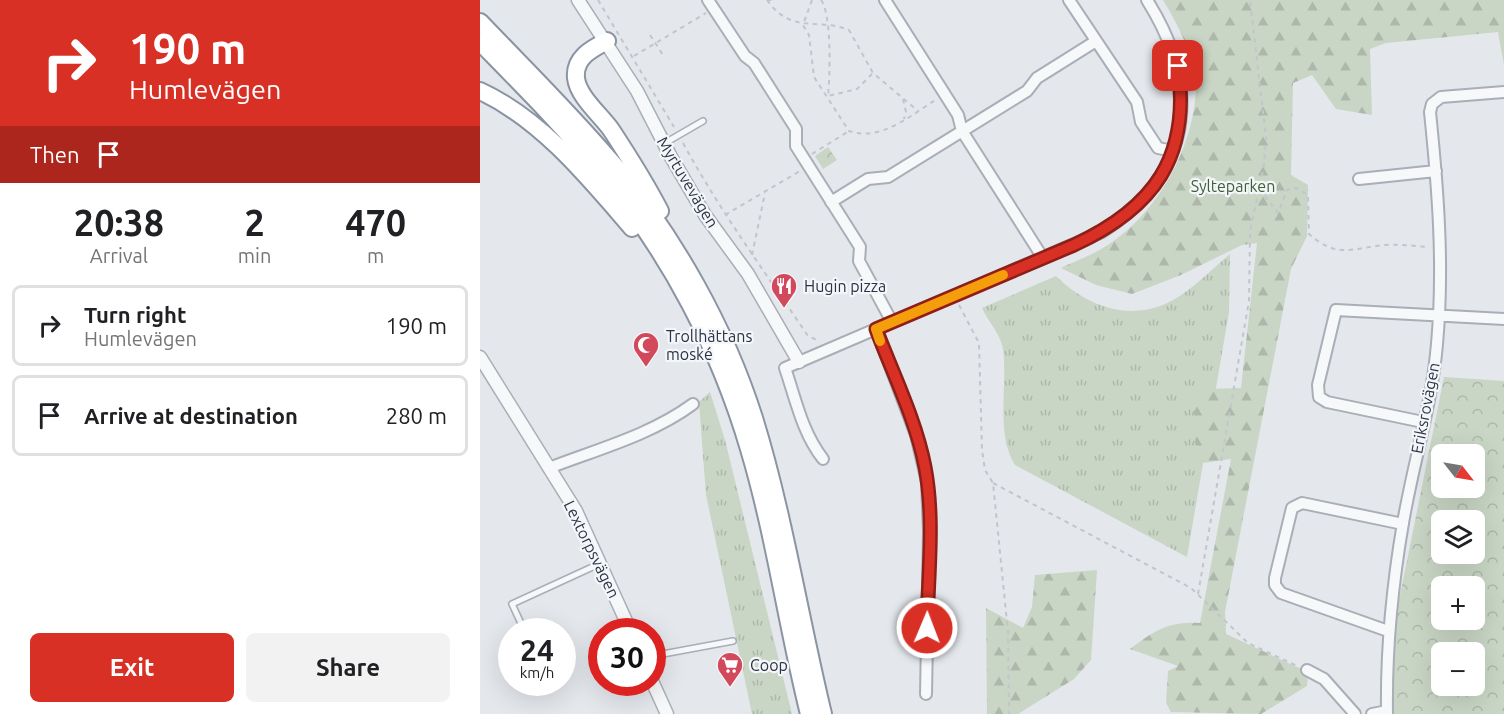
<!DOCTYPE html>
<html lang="en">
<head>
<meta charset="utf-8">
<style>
	body { margin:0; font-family:Ubuntu,sans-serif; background:#f2f2f2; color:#202124; height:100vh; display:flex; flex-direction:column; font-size:22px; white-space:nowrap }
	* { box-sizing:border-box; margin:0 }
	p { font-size:20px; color:#757577 }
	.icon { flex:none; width:33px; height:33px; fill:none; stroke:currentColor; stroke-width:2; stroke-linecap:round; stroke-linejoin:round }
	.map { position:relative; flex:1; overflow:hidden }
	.sheet { display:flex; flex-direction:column; background:#fff; width:480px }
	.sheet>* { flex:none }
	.hud { background:#d93025; color:#fff; overflow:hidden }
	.needle { width:39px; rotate:121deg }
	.tools { position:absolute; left:951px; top:444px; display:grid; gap:12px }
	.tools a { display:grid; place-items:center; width:54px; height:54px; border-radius:9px; background:#fff; box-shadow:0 6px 24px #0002; font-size:30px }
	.speed { position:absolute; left:18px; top:618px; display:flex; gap:12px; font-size:30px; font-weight:700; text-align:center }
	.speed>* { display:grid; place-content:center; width:78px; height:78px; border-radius:50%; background:#fff; box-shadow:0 6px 24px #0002; line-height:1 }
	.speed small { font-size:15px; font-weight:400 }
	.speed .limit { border:9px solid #d22; background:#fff; color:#111 }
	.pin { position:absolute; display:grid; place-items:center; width:51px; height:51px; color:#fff; margin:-26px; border-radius:12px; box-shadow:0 3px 9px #0006 }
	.me { position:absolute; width:66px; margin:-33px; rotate:1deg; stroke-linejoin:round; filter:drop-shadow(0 0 4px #0008) }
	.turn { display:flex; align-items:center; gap:21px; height:126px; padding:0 30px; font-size:27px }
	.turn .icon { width:78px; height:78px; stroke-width:2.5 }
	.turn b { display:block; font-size:42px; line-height:51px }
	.then { display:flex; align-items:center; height:57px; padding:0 30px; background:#0003; gap:12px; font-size:22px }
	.eta { display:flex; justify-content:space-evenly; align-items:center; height:102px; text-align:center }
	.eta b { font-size:36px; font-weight:600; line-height:42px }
	.primary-button { display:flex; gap:12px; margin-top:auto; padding:12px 30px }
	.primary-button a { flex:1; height:69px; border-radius:9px; background:#d93025; color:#fff; font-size:24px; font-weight:600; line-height:69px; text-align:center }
	.primary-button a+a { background:#f2f2f2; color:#202124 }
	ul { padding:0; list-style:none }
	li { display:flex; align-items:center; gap:18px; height:81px; margin:0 12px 9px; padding:0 18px; border:3px solid #e0e0e0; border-radius:9px }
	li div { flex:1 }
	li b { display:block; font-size:22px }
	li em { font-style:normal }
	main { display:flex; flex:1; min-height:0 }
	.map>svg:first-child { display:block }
	.grass { fill:url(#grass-tufts) }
	.forest { fill:url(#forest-firs) }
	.park { fill:url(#park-crowns); fill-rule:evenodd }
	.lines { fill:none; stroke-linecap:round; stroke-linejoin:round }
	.service-casing { stroke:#a9aeb7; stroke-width:8 }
	.minor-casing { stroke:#a9aeb7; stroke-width:14 }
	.tertiary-casing { stroke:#a9aeb7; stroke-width:15 }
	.trunk-casing { stroke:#8b94a3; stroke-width:20 }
	.path { stroke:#c2c5cb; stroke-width:2; stroke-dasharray:4.5 4.5; stroke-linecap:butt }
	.service { stroke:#f7f8fa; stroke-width:5 }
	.minor { stroke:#f7f8fa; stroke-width:10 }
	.tertiary { stroke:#f7f8fa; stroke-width:12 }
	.trunk { stroke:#fff; stroke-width:16 }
	.route-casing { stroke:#8d1f18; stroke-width:15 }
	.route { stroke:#d93025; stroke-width:10 }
	.slow { stroke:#f59e0b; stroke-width:10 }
	.labels { text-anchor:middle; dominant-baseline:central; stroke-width:4.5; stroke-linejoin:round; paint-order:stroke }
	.street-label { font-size:16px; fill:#2b3445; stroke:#f4f6f9 }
	.park-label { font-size:16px; fill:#3f6138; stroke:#f4f6f9 }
	.poi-label { font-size:16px; fill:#2b3445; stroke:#f4f6f9; text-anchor:start }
</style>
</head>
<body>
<main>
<section class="sheet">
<div class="hud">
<div class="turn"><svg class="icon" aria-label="right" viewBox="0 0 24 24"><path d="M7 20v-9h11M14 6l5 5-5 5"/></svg><div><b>190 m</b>Humlevägen</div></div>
<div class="then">Then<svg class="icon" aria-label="arrive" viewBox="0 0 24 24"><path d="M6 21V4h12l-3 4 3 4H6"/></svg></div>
</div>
<div class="eta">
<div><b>20:38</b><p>Arrival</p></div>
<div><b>2</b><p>min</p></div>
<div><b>470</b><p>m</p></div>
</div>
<ul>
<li><svg class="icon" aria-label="right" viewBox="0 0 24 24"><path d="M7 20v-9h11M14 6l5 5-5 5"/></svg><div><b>Turn right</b><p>Humlevägen</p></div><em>190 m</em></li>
<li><svg class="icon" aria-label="arrive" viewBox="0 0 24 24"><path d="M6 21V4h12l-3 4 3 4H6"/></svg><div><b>Arrive at destination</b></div><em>280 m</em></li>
</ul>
<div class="primary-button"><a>Exit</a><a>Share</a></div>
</section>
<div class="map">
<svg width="1024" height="714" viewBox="0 0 1024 714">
	<defs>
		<pattern id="grass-tufts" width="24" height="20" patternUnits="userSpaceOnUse" patternTransform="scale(1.5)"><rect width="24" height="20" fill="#c9d6c5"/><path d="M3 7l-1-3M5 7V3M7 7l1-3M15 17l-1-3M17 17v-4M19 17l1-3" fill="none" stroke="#adb8ab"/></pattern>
		<pattern id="forest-firs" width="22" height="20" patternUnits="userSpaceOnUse" patternTransform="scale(1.5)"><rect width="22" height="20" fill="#c9d6c5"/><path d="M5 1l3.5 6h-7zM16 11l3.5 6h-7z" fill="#adb8ab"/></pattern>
		<pattern id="park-crowns" width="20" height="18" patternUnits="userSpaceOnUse" patternTransform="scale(1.5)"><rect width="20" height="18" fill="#c9d6c5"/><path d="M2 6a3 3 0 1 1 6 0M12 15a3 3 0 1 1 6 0" fill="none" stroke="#adb8ab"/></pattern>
	</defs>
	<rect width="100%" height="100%" fill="#e4e7ec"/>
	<path class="grass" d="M750,254l-1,58 -42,245 -172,-92c-20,-33 -7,-79 -12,-116 -2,-14 -15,-28 -21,-41l74,-32c31,31 76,47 117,24 20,-11 39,-31 57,-46z
		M230,392l15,48 67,274h-40l-46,-219 -7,-93z"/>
	<path class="forest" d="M683,0h341v65l-6,-33 -112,11 -16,6 2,66 -36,-6 -24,-34 -19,8 -2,92 17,10 -1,51 -16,33 -66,343 1,22 82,38 -1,14 -46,28 -90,-2 -5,-9 2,-32 10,-5 -48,-17c24,-18 38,-28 70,-26l31,-164 -35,5 -2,-57 10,-18 37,-1 16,-145 -15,2 -61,30 -49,19 -36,-9 -35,-17c14,-7 29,-12 42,-20 53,-31 93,-102 93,-164 0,-25 -20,-63 -33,-84z
		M617,570l-6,90 -17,19 -56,35h-31l-1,-106 37,20 9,-21 3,-32z"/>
	<path class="park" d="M348,147l9,13 -14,9 -8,-13z
		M964,377l60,4v333h-112l1,-84zM962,454h32v34h-32zM962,520h32v34h-32zM962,586h32v34h-32zM962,652h32v34h-32z"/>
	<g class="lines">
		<g class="service-casing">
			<path id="service" d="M185,143l38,-22
				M45,632l-13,-28 87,-40
				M172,656l81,-15"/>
		</g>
		<g class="minor-casing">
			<path id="minor" d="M228,0l37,56 9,7 42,66v17l64,101 -1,14 33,61
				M405,0l73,115 4,16 81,127
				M589,0l68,102 4,20 17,26 15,3
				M879,179l77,-8
				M351,202l37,-23 20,-2 139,-86 10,-13 59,-37
				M396,329l40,106 11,47 2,50 -3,162
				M943,422l-96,-20 -8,-5 -1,-12 18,-75 168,9
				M343,459c-21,-27 -27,-59 -38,-91l317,-136c91,-59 101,-143 45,-232
				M69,468c49,-19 102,-33 144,-64
				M908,631l-107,-38 -6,-8v-7l17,-70 10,-5 101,21
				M827,670l17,9 31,35
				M892,714l15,-3
				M907,714c-1,-64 5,-127 16,-191 10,-59 29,-119 34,-179 7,-78 1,-154 -7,-232l2,-8 9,-7 63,-5"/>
		</g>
		<g class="tertiary-casing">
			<path id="tertiary" d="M98,0l59,91 34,66 34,58 43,59 51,88
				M0,357l96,154 55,121
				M172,681l15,33"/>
		</g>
		<g class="trunk-casing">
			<path id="trunk" d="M0,22c45,47 92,93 134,143 61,73 111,162 140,253 30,97 45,197 69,296
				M127,41c-16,8 -33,17 -31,37 2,19 26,38 36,53 17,26 34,53 48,80
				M0,42c42,43 85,86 124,133 66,79 116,175 145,274 26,87 38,177 60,265
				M0,91c61,28 109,87 152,137"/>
		</g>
		<path class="path" d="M118,0l76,127
			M287,0c25,35 49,17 82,30l24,43 45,38
			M287,0h9
			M332,0l-9,25 6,10 5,42 35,54c32,11 62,-16 88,-32
			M341,0c11,14 9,77 7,96l29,-7 16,-16
			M170,35l13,20
			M154,56l72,-43
			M423,99l3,13 -2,7
			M203,143c37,68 82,129 125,193l11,5
			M332,154l37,-23
			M779,189l19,24 9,-23 7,-3 14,8 1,39c28,25 44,14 76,11 15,-1 29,1 43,2
			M245,215l75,-44
			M272,255l13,-62
			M479,305l20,38 3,107 3,20 8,13 15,149 1,82
			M513,483l198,105 57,55 49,23
			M718,594l51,-293 1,-70 14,-66 2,-27 -16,-138"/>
		<use href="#service" class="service"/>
		<use href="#minor" class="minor"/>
		<use href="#tertiary" class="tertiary"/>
		<use href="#trunk" class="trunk"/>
	</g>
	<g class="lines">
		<g class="route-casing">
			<path id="route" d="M447,628c1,-53 8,-109 -2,-161 -9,-47 -32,-93 -49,-138l198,-84c80,-37 117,-88 104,-179"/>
		</g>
		<use href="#route" class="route"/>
		<path class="slow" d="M400,341l-4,-12 127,-54"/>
	</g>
	<defs>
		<g id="restaurant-pin" transform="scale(1.35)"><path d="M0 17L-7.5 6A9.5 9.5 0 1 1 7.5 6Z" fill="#d1495b" stroke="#f4f6f9"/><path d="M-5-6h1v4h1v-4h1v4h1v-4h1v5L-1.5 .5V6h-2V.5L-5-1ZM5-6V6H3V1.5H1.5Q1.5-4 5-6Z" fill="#fff"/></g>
		<g id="mosque-pin" transform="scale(1.35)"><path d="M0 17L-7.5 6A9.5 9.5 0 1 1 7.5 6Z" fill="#d1495b" stroke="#f4f6f9"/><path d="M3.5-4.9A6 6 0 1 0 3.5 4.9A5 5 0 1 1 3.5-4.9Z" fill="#fff"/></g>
		<g id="supermarket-pin" transform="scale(1.35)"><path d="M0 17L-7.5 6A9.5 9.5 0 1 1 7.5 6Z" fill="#d1495b" stroke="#f4f6f9"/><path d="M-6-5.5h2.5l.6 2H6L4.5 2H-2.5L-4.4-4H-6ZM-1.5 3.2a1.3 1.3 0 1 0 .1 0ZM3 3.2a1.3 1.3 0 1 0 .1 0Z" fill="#fff"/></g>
	</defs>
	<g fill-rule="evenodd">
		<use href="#restaurant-pin" x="304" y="286"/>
		<use href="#mosque-pin" x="166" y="345"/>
		<use href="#supermarket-pin" x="250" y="665"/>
	</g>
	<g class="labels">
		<g class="street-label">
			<text transform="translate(208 182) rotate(59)">Myrtuvevägen</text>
			<text transform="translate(945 408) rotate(-79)">Eriksrovägen</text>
			<text transform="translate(112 549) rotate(64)">Lextorpsvägen</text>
		</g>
		<g class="park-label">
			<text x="753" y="186">Sylteparken</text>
		</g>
		<g class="poi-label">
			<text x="324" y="286">Hugin pizza</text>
			<text x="186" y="336">Trollhättans<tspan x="186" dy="18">moské</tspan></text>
			<text x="270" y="665">Coop</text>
		</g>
	</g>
</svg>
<div class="tools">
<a><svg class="needle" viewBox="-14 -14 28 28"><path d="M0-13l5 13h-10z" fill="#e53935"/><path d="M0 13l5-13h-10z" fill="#757577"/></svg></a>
<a><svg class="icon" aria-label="layers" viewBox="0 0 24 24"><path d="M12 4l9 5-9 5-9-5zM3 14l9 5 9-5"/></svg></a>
<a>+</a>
<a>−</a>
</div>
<div class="speed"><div>24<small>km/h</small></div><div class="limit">30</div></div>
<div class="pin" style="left:698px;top:66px;background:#d93025"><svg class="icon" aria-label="arrive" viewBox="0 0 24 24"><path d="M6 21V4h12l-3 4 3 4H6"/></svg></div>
<svg class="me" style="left:447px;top:628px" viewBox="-20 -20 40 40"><circle r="17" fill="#d93025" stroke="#fff" stroke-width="3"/><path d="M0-11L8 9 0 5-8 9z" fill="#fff"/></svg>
</div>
</main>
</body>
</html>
